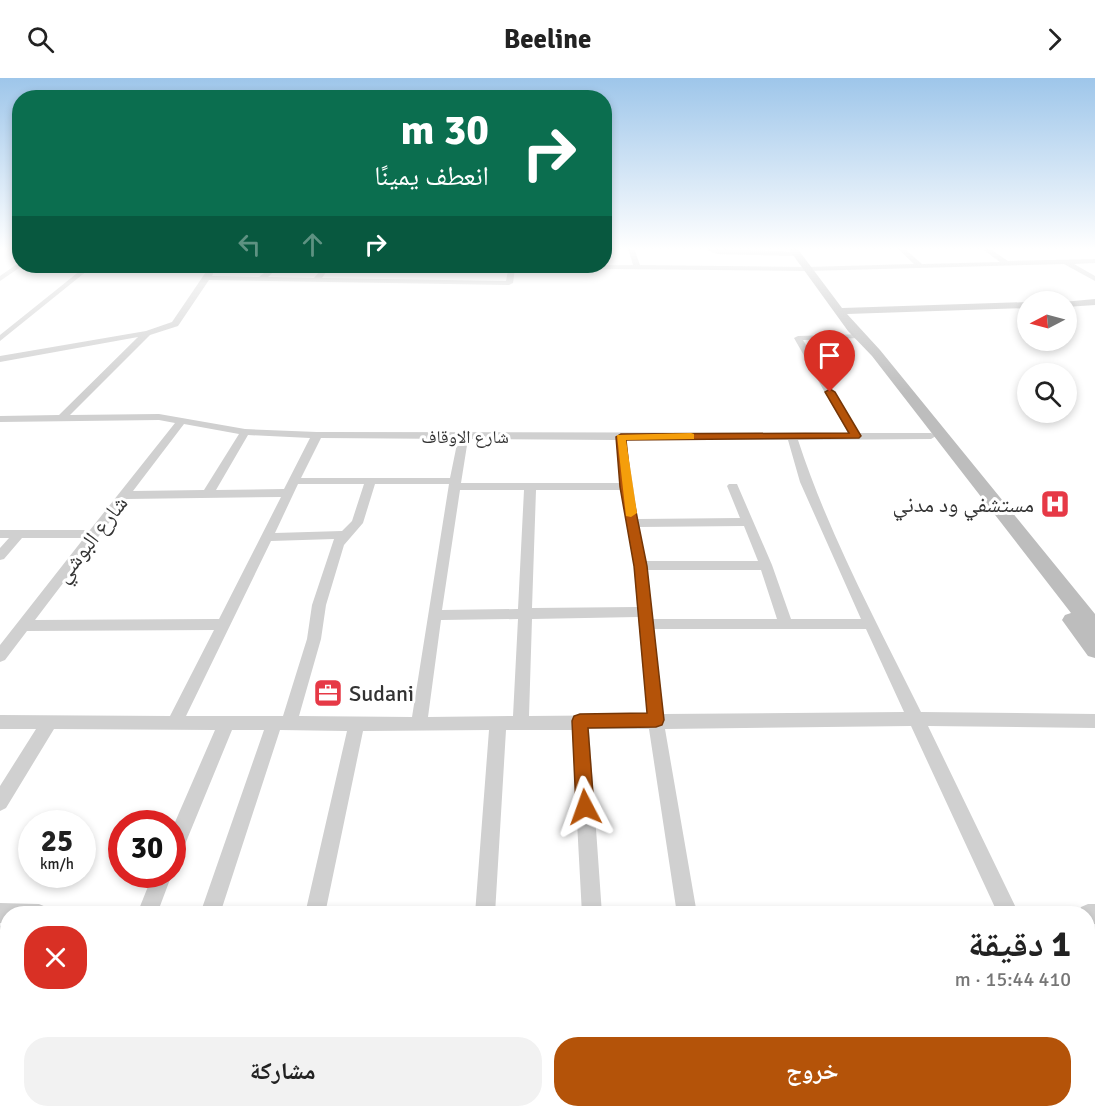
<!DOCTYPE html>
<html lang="ar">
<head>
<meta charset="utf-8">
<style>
	body { margin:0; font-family:Signika,"Noto Naskh Arabic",sans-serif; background:#f2f2f2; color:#222; direction:rtl; height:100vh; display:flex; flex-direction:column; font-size:22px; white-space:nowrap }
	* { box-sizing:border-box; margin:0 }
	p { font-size:20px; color:#767676 }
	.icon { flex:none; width:33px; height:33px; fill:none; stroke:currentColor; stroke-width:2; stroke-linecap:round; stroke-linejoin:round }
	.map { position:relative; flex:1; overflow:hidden; direction:ltr }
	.sheet { position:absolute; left:0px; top:828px; width:1095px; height:212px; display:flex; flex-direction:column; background:#fff; border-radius:24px 24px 0 0; box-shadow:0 3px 9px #0003; direction:rtl }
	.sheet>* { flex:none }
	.hud { position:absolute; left:12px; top:12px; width:600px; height:183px; border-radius:24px; box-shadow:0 3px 9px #0003; direction:rtl; background:#0b6e4f; color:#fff; overflow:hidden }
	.needle { width:39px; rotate:264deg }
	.buttons { position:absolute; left:1017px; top:213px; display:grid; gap:12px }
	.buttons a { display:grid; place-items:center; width:60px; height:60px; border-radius:50%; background:#fff; box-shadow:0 3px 9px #0003; font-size:30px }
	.speed { position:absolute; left:18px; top:732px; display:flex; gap:12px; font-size:30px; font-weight:700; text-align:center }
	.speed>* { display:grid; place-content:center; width:78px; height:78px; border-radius:50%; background:#fff; box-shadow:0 3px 9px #0003; line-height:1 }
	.speed small { font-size:15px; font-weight:400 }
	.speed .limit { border:9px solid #d22; background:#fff; color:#111 }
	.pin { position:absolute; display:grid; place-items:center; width:51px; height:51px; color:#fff; margin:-62px -26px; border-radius:50% 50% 50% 0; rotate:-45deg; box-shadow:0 0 6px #0007 }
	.pin .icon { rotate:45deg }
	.me { position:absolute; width:66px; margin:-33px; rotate:356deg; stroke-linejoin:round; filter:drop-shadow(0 0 4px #0008) }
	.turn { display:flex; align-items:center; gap:21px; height:126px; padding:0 24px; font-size:27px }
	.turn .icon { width:78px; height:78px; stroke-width:2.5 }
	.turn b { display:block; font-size:42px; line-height:51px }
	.lanes { display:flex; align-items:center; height:57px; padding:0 24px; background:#0003; justify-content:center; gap:30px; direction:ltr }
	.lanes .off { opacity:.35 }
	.round { display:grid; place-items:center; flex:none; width:63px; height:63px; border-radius:24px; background:#f2f2f2 }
	.head { display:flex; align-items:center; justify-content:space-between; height:102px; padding:0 24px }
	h1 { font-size:36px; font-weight:800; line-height:45px }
	.cta { display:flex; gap:12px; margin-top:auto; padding:12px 24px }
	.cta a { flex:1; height:69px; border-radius:24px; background:#b45309; color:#fff; font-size:24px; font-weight:800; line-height:69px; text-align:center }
	.cta a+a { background:#f2f2f2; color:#222 }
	header { display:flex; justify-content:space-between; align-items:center; height:78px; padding:0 24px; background:#fff; font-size:27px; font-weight:800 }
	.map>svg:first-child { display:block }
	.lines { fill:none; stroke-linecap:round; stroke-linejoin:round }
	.street { fill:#d0d0d0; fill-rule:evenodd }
	.secondary { fill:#bdbdbd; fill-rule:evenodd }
	.route { fill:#b45309; stroke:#753606; stroke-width:1.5 }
	.slow { fill:#f59e0b }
	.labels { text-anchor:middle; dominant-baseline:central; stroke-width:6; stroke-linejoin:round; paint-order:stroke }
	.far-street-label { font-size:18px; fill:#333; stroke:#fff }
	.poi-label { font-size:22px; fill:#333; stroke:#fff; text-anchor:end }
	.street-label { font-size:22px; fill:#333; stroke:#fff }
</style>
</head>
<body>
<header><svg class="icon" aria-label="forward" viewBox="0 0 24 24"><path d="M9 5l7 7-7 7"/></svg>Beeline<svg class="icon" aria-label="search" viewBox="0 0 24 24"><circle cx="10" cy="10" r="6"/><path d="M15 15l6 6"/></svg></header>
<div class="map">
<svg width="1095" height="1039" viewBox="0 0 1095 1039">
	<rect width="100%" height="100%" fill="#fff"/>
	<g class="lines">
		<path class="street" d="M628,170h6l6,17 167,2 107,-3 -17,-16h7l18,16 78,-2 -19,-14h8l19,13 87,-2v4l-21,1 21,12v5l-31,-17 -257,7 -292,-3 -2,15 -4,2 -300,-5 -31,46 -28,9 -80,80 89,-1 86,15 72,3 531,1 -54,-95 4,-2 66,-2 1,2 -4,2 -58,2 55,93h73l5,3 -5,3 -133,1c31,95 79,183 123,272l174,2v14l-167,-2 91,188h-21l-87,-188 -246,3 32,185h-20l-28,-185h-60l13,185h-20l-10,-184h-66l-11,184h-20l14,-184 -126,1 -38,183h-20l42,-183 -67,-1 -60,184h-20l64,-184h-32l-53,129 -7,2v-32l43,-99 -161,-1 -48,79 -6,3v-25l36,-57h-36v-14l170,1 44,-86 -187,1 -22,29 -5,2v-17l84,-107h-62l-18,21 -4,1v-12l9,-10h-9v-8h90l85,-107 -16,-3 -159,2v-6l59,-1 79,-78 -138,25v-6l146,-25 26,-9 38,-56h6l-4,10 47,1 14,-11h6l-11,11 46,1 10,-12h6l-8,12 184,3 3,-15 124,-1zM184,346l55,10 -35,56 -71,1zM248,357l62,3 -26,51 -68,1zM321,360l137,1 -8,39h-149zM468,361l148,1 4,43h-159zM626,362h162l12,42 61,137h-70l-19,-54 -35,-81h-8l-2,2 13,32 -102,1zM298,406h66l-12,37 -10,10 -67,2zM375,406h74l-37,233 -113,-1 22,-77 5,-34 18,-60 19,-22zM460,412h64l-6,119 -76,1zM536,412h85l13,76 3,41 -105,1zM281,419l-62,122 -184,1 92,-121zM744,448l14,35h-112l-7,-34zM334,461l-22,66 -5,34 -24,77h-97l85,-175zM647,492h114l16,49h-125zM638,539l10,98 -119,1 3,-97zM518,541l-5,97 -85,1 13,-97zM654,551h212l38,83 -241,2z
			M702,170l93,4 3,2 -3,2 -78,-2z
			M20,184v4h2l-22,15v-5z
			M86,188h7l-93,75v-6z
			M153,796h19l-15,40h-20z
			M0,825l39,1 7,3 3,7h-41v38l-8,3v-29l5,-3h-5z
			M1088,826h7v20h-7v-10h-10l3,-7z
			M1088,992l7,3v37l-7,-3z
			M149,1032h24l-3,7h-24z
			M305,1032h24l-2,7h-24z
			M461,1032h24v7h-24z"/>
		<path class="secondary" d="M788,170h9l45,60 186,-6v6l-181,6 33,36 215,264v44l-7,-2 -26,-36 3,-5 6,-2 -199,-257 -24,-25z
			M1095,221v6l-29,2v-5h-3z"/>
	</g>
	<linearGradient id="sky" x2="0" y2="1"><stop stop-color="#9ec6ea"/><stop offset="0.54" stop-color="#fff"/><stop offset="1" stop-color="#fff" stop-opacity="0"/></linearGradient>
	<rect width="1095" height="316" fill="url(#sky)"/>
	<path class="route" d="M830,311l5,3 26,44 -2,2 -233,2 5,47 16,79 17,154 -2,5 -6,2 -68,1 6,79 -3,6 -6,2 -6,-2 -3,-6 -4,-86 2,-5 6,-2 67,-1 -13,-147 -14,-79 -4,-50 5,-3 228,-1 -24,-41z"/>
	<path class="slow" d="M691,355l3,1v5l-68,1 11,73 -6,4 -5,-1 -9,-81z"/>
	<defs>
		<g id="hospital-square" transform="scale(1.5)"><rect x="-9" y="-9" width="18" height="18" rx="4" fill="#e63946" stroke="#fff"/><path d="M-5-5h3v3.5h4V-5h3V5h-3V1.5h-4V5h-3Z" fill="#fff"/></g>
		<g id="office-square" transform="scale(1.5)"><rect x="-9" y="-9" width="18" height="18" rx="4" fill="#e63946" stroke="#fff"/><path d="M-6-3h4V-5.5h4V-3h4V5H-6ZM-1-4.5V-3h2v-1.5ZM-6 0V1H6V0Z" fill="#fff"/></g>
	</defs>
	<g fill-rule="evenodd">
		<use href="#hospital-square" x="1055" y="426"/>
		<use href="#office-square" x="328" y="615"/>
	</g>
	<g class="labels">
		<g class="far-street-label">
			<text x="465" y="359">شارع الاوقاف</text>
		</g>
		<g class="poi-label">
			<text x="1034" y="426">مستشفي ود مدني</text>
			<text x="349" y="615" text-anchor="start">Sudani</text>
		</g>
		<g class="street-label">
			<text transform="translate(91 461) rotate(-52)">شارع البوشي</text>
		</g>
	</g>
</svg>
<div class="buttons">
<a><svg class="needle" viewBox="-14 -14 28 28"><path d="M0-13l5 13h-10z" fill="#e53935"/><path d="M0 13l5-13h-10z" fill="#767676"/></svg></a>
<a><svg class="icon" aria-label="search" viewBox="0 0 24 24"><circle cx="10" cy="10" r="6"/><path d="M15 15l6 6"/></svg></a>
</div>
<div class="speed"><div>25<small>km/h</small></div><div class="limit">30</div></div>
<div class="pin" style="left:830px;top:314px;background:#d93025"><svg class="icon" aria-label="arrive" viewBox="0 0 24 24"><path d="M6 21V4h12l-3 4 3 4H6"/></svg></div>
<svg class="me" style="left:585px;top:729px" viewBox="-20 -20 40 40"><path d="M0-17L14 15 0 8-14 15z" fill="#b45309" stroke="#fff" stroke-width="4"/></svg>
<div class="hud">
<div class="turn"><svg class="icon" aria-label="right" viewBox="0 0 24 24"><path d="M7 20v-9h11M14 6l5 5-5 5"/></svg><div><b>30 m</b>انعطف يمينًا</div></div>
<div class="lanes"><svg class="icon off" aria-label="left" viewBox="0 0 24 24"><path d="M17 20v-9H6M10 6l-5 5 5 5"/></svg><svg class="icon off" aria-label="ahead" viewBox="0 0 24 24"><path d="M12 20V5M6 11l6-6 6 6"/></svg><svg class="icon" aria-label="right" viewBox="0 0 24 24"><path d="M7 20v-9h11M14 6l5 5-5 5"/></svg></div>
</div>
<section class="sheet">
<div class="head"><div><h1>1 دقيقة</h1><p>410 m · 15:44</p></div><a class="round" style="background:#d93025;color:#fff"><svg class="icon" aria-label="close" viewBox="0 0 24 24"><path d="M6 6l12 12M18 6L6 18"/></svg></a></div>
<div class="cta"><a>خروج</a><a>مشاركة</a></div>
</section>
</div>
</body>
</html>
